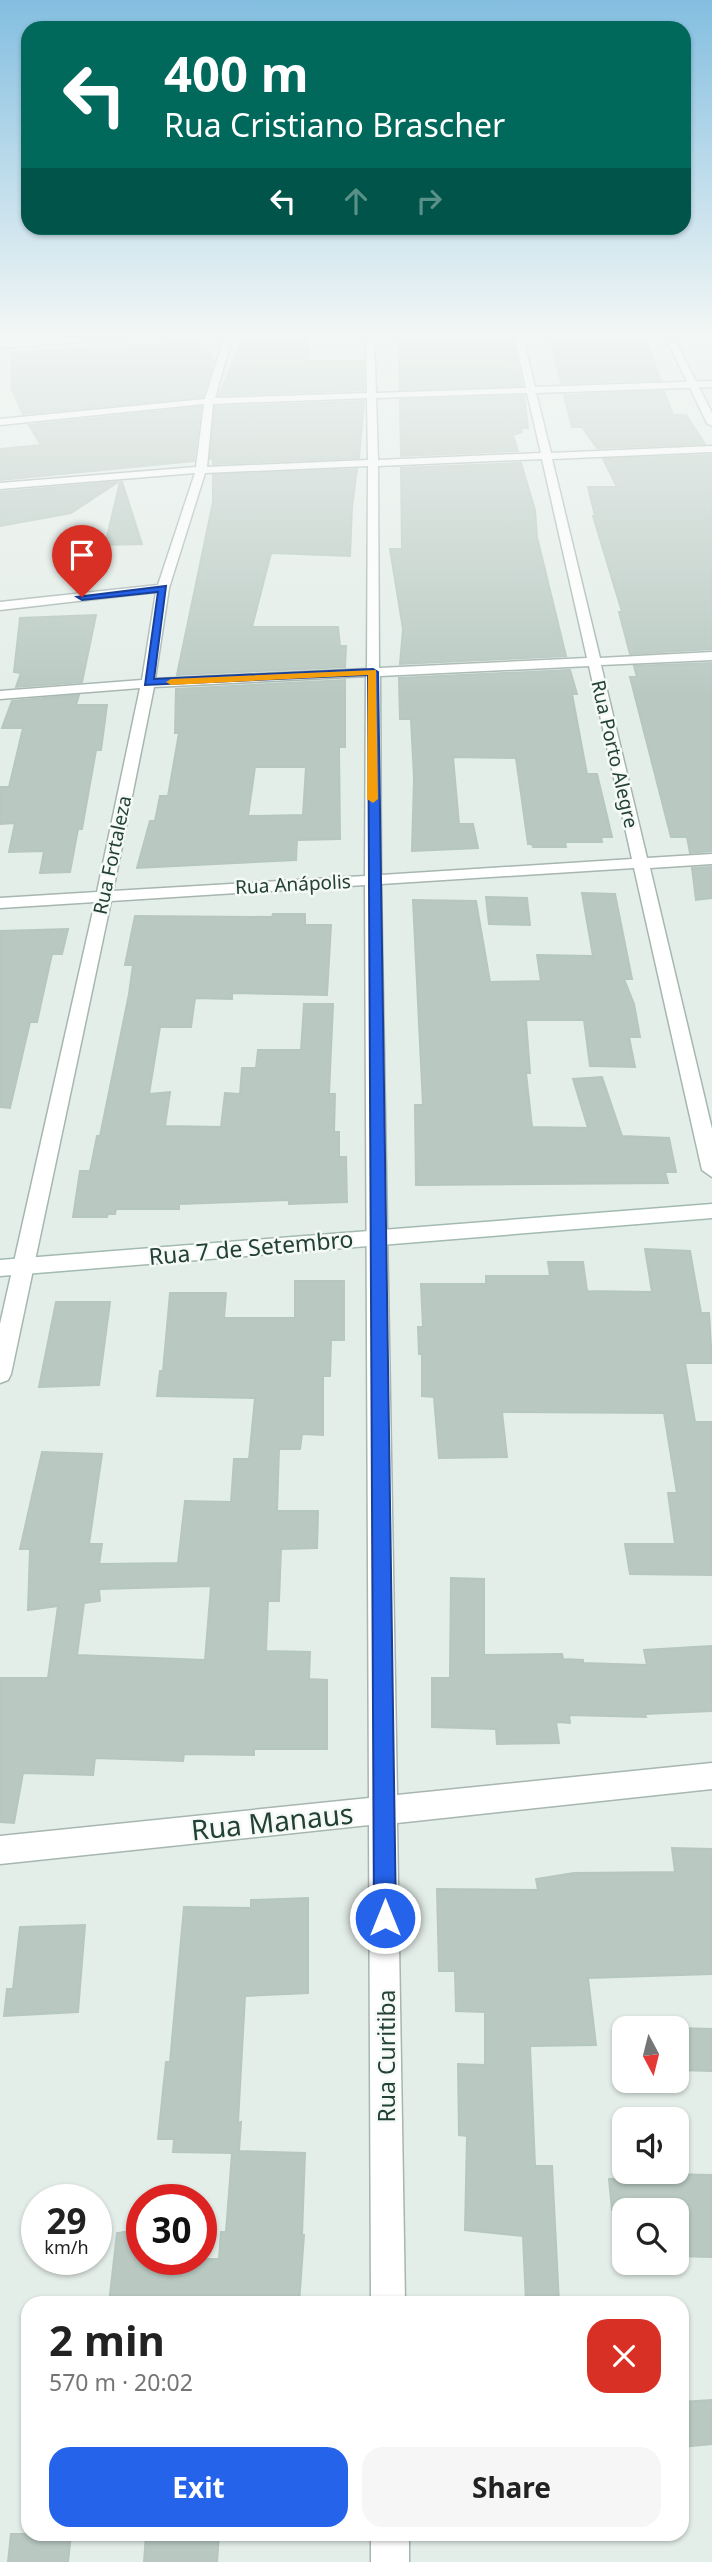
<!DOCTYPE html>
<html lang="en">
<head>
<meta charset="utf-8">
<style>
	body { margin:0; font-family:"Noto Sans",sans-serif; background:#f6f6f6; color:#222; height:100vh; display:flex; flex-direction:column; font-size:26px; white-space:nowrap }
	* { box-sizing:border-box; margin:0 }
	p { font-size:23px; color:#767676 }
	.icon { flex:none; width:38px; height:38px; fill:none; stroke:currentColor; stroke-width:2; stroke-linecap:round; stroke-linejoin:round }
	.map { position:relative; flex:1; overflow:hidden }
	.side { position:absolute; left:21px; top:2296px; width:668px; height:245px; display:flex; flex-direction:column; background:#fff; border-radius:21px; box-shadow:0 2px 5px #0004 }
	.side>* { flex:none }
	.hud { position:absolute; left:21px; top:21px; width:670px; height:214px; border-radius:21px; box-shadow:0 2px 5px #0004; background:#00695c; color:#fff; overflow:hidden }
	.needle { width:46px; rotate:173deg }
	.fabs { position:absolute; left:612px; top:2016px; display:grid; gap:14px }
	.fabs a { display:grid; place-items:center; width:77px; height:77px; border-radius:14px; background:#fff; box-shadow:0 2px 5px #0004; font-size:35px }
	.speed { position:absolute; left:21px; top:2184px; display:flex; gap:14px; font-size:35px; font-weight:700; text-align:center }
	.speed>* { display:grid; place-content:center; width:91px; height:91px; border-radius:50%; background:#fff; box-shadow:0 2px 5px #0004; line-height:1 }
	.speed small { font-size:18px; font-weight:400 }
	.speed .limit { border:10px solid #d22; background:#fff; color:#111 }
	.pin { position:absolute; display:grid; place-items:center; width:60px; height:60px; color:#fff; margin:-72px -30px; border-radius:50% 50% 50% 0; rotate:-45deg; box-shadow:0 0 7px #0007 }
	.pin .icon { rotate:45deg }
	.me { position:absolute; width:77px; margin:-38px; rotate:0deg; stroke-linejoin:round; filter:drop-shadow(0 0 5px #0008) }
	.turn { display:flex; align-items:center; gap:24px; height:147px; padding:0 28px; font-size:32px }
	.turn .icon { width:91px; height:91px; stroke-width:2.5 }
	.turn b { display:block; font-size:49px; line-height:60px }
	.lanes { display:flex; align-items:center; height:66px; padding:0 28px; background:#0003; justify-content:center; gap:35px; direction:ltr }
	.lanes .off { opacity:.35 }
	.round { display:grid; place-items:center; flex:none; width:74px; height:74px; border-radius:21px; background:#f6f6f6 }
	.summary { display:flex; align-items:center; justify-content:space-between; height:119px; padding:0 28px }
	h1 { font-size:42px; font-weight:700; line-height:52px }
	.button { display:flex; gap:14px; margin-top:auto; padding:14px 28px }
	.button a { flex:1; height:80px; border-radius:21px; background:#2563eb; color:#fff; font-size:28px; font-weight:700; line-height:80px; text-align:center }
	.button a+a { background:#f6f6f6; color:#222 }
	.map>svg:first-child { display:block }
	.building { fill:#b9c9c2; stroke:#b6c7bf; stroke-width:2; fill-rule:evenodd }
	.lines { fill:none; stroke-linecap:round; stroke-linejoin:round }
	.street-casing { stroke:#a6b6b0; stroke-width:3 }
	.secondary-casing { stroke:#a2bab0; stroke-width:3 }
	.street { fill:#fff; fill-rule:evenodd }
	.secondary { fill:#fff; fill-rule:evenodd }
	.route { fill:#2563eb; stroke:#184099; stroke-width:2 }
	.slow { fill:#f59e0b }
	.labels { text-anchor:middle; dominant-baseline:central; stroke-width:5; stroke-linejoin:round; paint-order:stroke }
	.far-street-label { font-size:19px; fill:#234036; stroke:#f5faf7 }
	.street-label { font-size:23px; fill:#234036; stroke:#f5faf7 }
	.near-street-label { font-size:28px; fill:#234036; stroke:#f5faf7 }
</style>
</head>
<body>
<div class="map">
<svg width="712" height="2562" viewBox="0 0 712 2562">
	<rect width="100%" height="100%" fill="#e4eee9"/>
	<path class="building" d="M307,338v7h3l-1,16h55v29l-145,5 24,-56z
		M447,338l65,1 10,47 -122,4 -1,-49h48z
		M550,338h95l16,42 -100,3z
		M198,342l2,5h7l7,14 -11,36 -180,17 -11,-25 -1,-36z
		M664,391l9,24h13l19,29 -108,4 -15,-21h-10l-8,-32z
		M524,396l4,32h-8l2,4 -9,3 5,16 -117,5 -1,-56z
		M364,401l-5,57 -146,6v-5h-3l5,-52z
		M201,407l-7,54 -194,19v-31l41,-4 -12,-20z
		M712,455v194l-82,5 -11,-42h3l-29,-96h2l-7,-29h29l-14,-28z
		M521,463l14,47 2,27 29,119 -166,8 3,-35 -13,-80h12l-1,-81z
		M357,469l-5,38 -2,49 -79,-3 -19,74h86l2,19h6l-1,21 -168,8 36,-173v-27z
		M118,482l-47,31 -71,13v-34z
		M120,482h2l20,62 -37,1z
		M96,615l-14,67 -66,5 5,-14 -7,-1 6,-54z
		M712,663v188l-22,2 -3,-16h-16l-41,-160h7l-3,-11z
		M570,670l7,24h-5l15,80h10l15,63h-11l1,5h-37l1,5h-33l-1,-3h-4l-12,-86 -63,-1 6,67h14l5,24 -66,3 2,-73 -3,-59h-11l-1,-41z
		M345,680v67h-6l1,92 -43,1 -1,20 -159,8 13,-47h5l5,-25h8l11,-63h-4l1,-44zM255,767h51l-3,48 -55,1z
		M79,695l-3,10h31l-6,45h-5l-14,79h-4l-8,43 -30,1 4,-22 -35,1 6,-29 -15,1v-37h9l14,-59h-21l10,-27z
		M712,867v31l-16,2 -4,-32z
		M582,893l33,1 17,85h-8l10,25 6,33h-11l6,30 -45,-1 -6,-46h-58l4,53h-4l6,54 56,1 -15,-49 29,-2 20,59 47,2 7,34h-11l3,11 -252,2 -1,-80h8l-10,-205 63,1 14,81 51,-1 -4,-26 56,1z
		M486,897l41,1 3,27 -41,-1z
		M273,914h32v11h26l-4,70 -95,-2v6l-37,-1 -4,29h-31l-11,67 21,-2 -5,34 56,1 4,-34 15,1 2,-26h14l2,-18h43l3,-46h29l-4,90h6l-1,38h5v25h7l1,45 -58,2v-4l-110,4v5h-63l-1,5h-7l-1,3h-34l7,-46h10l7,-35h3l29,-142 4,-29h-8l10,-49 137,1z
		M68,929l-6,25h-10l-15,68h-7l-20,86 -10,-1v-176z
		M645,1249l45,2 11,62h8l3,50h-27l10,59h17v153l-82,-1 -5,-30h50l-7,-51h9l-13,-80 -162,-1 5,45 -68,1 -5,-61 -12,-1v-42h-3l-1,-27h5l-2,-43h65v-8h64l-2,-14h35l4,29 65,1z
		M295,1281h49v59h-13l-1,36h-7v59l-21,-1 -2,15h-21l-2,62h41l-1,37 -36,1 -2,52h-11l-2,50 44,1 -1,27 18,1v69h-73v6l-70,-1 -1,7 -88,-3 -2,17 -70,-2 -9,50 -14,-1v-144h48l10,-72 -30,4 2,-61h-10l22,-97 60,2 -13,90h13l-3,20 79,-1 7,-62 46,1 3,-43h15l6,-61 -98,-2 3,-25h3l7,-78h56l-2,25h71zM211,1586l-6,74 -128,-5 7,-52 16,-2 -1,-12z
		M56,1302h54l-11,83 -60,2z
		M451,1578l33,1v76l78,-1 1,5 20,1v3l64,2 -3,-15 68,-4v65l-67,3 1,3 -77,-2 1,8 -14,-1 3,21 -62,1 -1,-15 -64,-2v-49h18z
		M672,1848l40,1v125l-124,4 8,67 -66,1 5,120h17l7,137h-33l-3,-67 -58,-6 2,-94 -8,-1 -1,-71 27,1v-53l-29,-1 -1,-40h-16l-2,-82 101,1 -2,-11 38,-6 101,-1z
		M308,1898v95l-63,3 -7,127 3,-1 -2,29 66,2 -3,82h2l-5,68h-190l8,-70 25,-4v30h77l2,-27h5l6,-79 -59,-1 1,-13h-16l8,-77h4l14,-155 67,1v-8z
		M85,1925l-7,87 -74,4 3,-27h6l7,-62z
		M677,2028l35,1v42l-35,-1z
		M668,2174l44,1v82l-35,-1v-46h-65l-3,-31 59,1z
		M712,2400v44l-30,3v-45z
		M11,2534h60l-3,28h-60z
		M146,2534h73l-2,28h-73z"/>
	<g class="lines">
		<g class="street-casing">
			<path id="street" d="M74,338h52l-126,10v-6z
				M224,338h8l-17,60 152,-5 -1,-55h8l2,55 150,-5 -11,-50h8l12,49 177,-6v6l-176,6 15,60 161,-7v6l-160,7 48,199 112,-6v8l-111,5 46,193 65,-4v10l-62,4 62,261v48l-10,-7 -68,-302 -253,16 16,911 315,-32v26l-315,34 8,480h-34l-2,-478 -369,39v-28l369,-38 -4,-913 -254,16 -100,473 -3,6 -8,3v-59l95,-422 -95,6v-10l97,-6 43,-204 -140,11v-8l142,-11 14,-88 -156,18v-8l158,-17 37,-112 -195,16v-6l196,-16 8,-63 -204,21v-6l205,-20zM527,393l14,60 -163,7 -2,-62zM367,398l1,62 -161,7 6,-63zM542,459l45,199 -208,10 -1,-202zM368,466l-1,203 -212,10 14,-91 36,-115zM589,666l43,193 -251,16 -1,-199zM366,676l-1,200 -252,15 41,-204z
				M371,2534h38v28h-38z"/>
		</g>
		<g class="secondary-casing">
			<path id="secondary" d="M666,338h8l38,75v13l-5,-3z
				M712,1204v14l-712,58v-16z"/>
		</g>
		<use href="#street" class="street"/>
		<use href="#secondary" class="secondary"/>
	</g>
	<linearGradient id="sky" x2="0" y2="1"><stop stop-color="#83bee0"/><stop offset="0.48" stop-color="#f3f7f5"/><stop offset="1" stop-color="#f3f7f5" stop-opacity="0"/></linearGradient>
	<rect width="712" height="697" fill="url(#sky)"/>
	<path class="route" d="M166,586l-12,93 219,-10 5,3 18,1246 -3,8 -8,3 -8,-3 -3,-8 -6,-1243 -223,10 13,-93 -76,8 -5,-3z"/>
	<path class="slow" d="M376,670l2,129 -5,4 -6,-4 1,-124 -197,10 -5,-3 5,-3z"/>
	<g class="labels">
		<g class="far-street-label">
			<text transform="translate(615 754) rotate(77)">Rua Porto Alegre</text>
			<text transform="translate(112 855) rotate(-78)">Rua Fortaleza</text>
			<text transform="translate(293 884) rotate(-3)">Rua Anápolis</text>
		</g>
		<g class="street-label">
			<text transform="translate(251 1247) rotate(-5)">Rua 7 de Setembro</text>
			<text transform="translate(386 2056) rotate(-90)">Rua Curitiba</text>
		</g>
		<g class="near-street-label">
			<text transform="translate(272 1821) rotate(-6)">Rua Manaus</text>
		</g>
	</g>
</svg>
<div class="fabs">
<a><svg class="needle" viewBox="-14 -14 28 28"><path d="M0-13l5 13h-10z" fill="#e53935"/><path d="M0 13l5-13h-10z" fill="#767676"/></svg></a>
<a><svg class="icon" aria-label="sound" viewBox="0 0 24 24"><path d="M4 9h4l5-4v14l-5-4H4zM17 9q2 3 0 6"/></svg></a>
<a><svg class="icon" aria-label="search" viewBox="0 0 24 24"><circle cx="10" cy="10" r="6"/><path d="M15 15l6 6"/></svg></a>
</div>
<div class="speed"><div>29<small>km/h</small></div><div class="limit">30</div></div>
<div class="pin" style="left:82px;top:597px;background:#d93025"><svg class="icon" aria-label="arrive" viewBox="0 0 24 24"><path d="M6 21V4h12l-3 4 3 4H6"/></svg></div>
<svg class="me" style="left:385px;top:1918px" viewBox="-20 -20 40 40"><circle r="17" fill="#2563eb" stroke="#fff" stroke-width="3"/><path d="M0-11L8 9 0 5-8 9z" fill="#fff"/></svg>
<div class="hud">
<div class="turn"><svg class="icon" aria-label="left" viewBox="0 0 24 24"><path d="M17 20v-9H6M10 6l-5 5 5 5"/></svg><div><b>400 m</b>Rua Cristiano Brascher</div></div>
<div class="lanes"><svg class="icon" aria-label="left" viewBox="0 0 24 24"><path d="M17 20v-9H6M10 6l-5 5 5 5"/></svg><svg class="icon off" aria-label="ahead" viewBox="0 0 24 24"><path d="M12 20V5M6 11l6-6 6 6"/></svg><svg class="icon off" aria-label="right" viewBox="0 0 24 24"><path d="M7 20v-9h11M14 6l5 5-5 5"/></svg></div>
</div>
<section class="side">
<div class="summary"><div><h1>2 min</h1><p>570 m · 20:02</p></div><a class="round" style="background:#d93025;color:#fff"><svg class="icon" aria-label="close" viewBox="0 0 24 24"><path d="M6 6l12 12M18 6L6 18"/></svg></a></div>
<div class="button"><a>Exit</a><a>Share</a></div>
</section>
</div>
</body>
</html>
